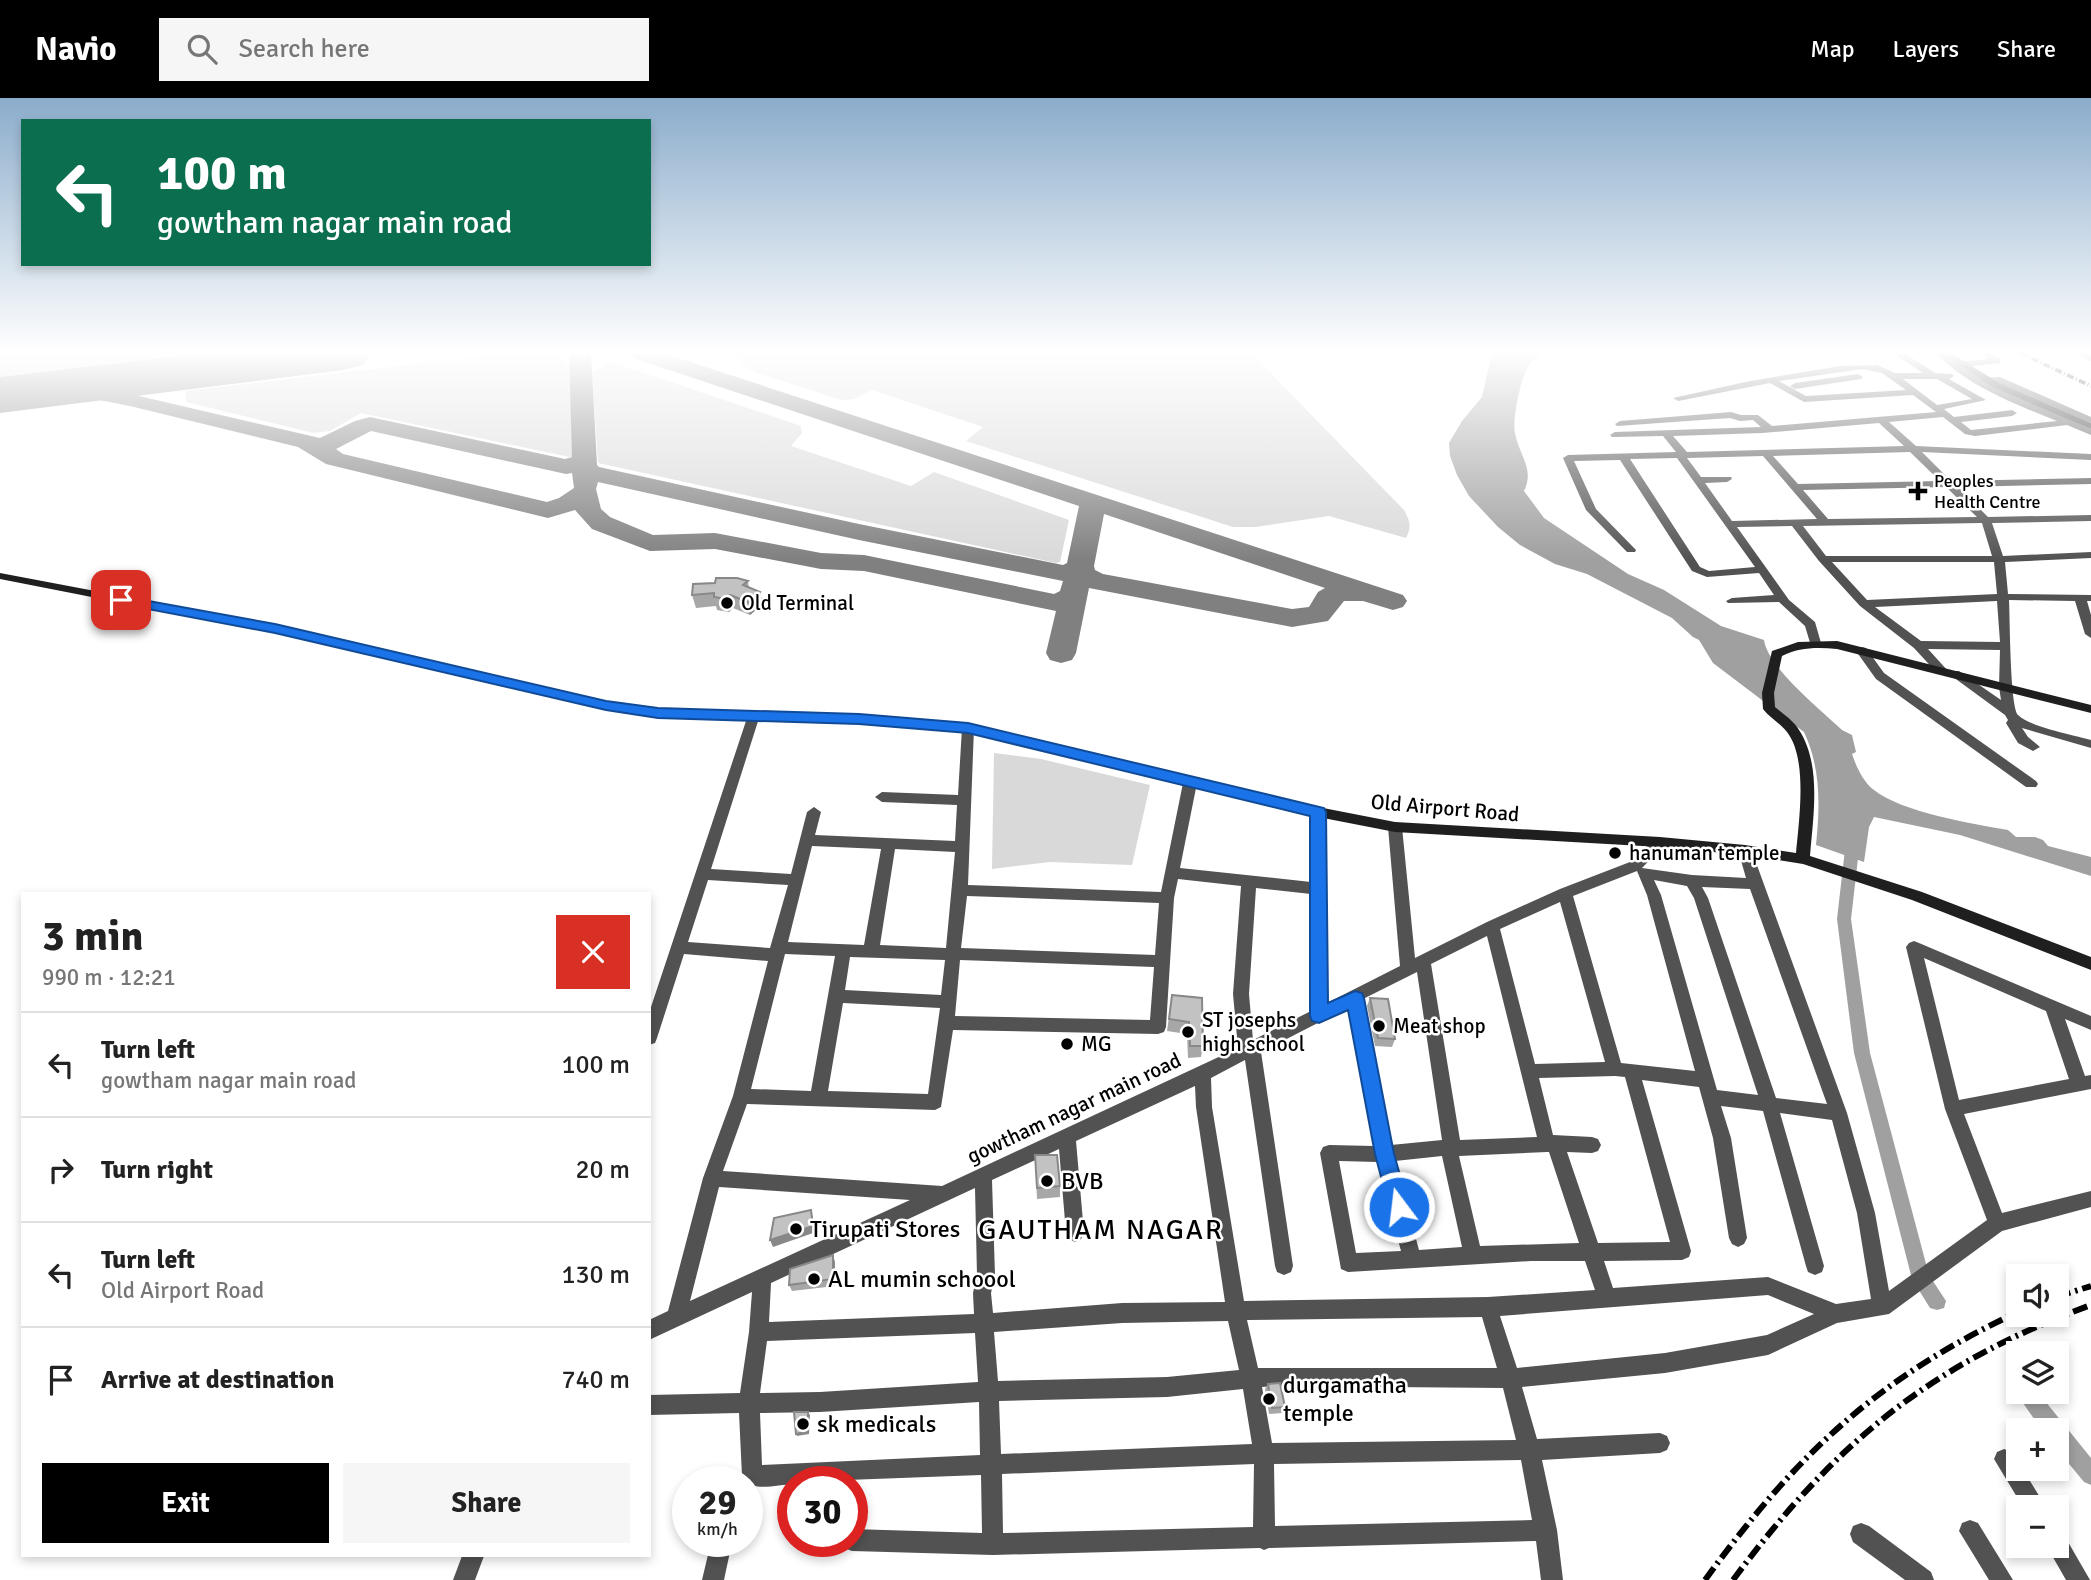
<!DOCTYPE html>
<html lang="en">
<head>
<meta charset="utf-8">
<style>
	body { margin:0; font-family:Signika,sans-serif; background:#f6f6f6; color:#222; height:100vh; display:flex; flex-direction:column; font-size:26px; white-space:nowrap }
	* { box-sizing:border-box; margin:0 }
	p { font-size:23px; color:#767676 }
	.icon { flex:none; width:38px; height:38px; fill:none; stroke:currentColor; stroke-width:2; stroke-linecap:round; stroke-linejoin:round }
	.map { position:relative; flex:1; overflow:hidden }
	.panel { position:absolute; left:21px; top:794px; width:630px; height:665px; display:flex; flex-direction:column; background:#fff; border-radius:0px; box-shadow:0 4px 10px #0003 }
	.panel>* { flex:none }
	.top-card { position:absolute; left:21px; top:21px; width:630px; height:147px; border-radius:0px; box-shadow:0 4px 10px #0003; background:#0b6e4f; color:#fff; overflow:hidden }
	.fabs { position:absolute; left:2006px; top:1166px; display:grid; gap:14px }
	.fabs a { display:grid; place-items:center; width:63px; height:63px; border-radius:0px; background:#fff; box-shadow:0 4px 10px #0003; font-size:35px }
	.speed { position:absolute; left:672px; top:1368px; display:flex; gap:14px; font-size:35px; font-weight:700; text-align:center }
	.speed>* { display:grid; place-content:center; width:91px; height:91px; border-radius:50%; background:#fff; box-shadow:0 4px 10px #0003; line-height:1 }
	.speed small { font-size:18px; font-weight:400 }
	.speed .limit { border:10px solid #d22; background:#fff; color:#111 }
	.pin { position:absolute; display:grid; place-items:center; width:60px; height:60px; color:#fff; margin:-30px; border-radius:14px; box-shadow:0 4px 10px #0006 }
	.me { position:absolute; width:77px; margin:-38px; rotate:345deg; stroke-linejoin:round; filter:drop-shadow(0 0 5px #0008) }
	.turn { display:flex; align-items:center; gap:24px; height:147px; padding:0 21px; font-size:32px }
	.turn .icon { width:91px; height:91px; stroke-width:2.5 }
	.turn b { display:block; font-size:49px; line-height:60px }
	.round { display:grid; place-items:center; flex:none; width:74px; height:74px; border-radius:0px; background:#f6f6f6 }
	.head { display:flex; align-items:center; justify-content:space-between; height:119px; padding:0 21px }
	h1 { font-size:42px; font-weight:700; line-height:52px }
	.button { display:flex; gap:14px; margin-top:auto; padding:14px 21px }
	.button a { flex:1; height:80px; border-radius:0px; background:#000; color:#fff; font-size:28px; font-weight:700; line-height:80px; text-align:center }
	.button a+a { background:#f6f6f6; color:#222 }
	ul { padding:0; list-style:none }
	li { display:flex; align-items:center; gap:21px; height:105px; padding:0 21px; border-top:2px solid #e0e0e0 }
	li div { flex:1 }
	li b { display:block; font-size:26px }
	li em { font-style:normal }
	header { display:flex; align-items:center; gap:42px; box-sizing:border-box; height:98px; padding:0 35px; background:#000; color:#fff }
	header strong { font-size:33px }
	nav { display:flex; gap:38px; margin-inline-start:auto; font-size:24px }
	.search { width:490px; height:63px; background:#f6f6f6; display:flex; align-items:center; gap:18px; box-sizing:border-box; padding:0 24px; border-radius:0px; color:#767676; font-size:26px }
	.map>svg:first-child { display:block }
	.green { fill:#d9d9d9 }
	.water { fill:#a0a0a0 }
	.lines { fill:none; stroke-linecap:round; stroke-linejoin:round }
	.canal { fill:#a0a0a0; fill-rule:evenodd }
	.taxiway { fill:#808080; fill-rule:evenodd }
	.runway { fill:#808080; fill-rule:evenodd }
	.street { fill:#525252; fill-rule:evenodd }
	.secondary { fill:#1f1f1f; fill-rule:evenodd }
	.rail-far1 { stroke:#000; stroke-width:3.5; stroke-dasharray:7 2.5 1 2.5; stroke-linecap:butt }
	.rail { stroke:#000; stroke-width:6; stroke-dasharray:15 5 2.5 5; stroke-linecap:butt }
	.wall { fill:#a7a7a7 }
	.shaded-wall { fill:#888 }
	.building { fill:#c2c2c2; stroke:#888; stroke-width:2 }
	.route { fill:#1a73e8; stroke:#114b97; stroke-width:2 }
	.poi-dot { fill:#000; stroke:#fff; stroke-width:2.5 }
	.labels { text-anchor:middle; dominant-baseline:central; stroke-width:5; stroke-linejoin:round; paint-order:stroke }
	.far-poi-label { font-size:18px; fill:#000; stroke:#fff; text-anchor:start }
	.poi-label { font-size:21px; fill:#000; stroke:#fff; text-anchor:start }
	.street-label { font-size:21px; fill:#000; stroke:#fff }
	.near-poi-label { font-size:24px; fill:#000; stroke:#fff; text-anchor:start }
	.near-neighbourhood-label { font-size:28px; letter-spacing:2px; fill:#000; stroke:#fff }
</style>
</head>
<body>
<header>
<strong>Navio</strong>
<div class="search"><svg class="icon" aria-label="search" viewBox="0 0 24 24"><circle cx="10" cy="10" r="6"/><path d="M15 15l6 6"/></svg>Search here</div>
<nav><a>Map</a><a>Layers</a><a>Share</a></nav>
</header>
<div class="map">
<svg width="2091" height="1482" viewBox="0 0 2091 1482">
	<rect width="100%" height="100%" fill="#fff"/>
	<path class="green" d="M0,255h202l-202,24z
		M507,255h46l16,14 5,91 -213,-45 -31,18 -17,2 -127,-31v-11z
		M736,255h515l153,157c6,11 8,16 2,28l-77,-22 -74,11h-22l-267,-86 17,-14 -111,-37 -18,9 -13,1 -87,-28 -11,-7z
		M612,264l189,64 1,7 -11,13 120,40 23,-14 135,48 -9,42 -4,1 -458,-100 -6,-91z
		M994,655l47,6 109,26 -18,80 -82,-3 -58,7z"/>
	<path class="water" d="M1492,255h51c-4,3 -10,7 -13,11 -9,10 -18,56 -15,69 4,22 20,36 9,58l20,27 84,56 36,16 57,36 43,14c4,28 56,69 78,90l10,5 4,17 -4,2c4,12 11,28 22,36 27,22 99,34 134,40l8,7h19l8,3 5,6 43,11v19l-131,-41 -86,-18 -5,10 -5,35 -48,-17c4,-39 5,-77 -12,-113l-91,-69 -14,-23 -6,-3 -21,-19 -85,-44 -32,-10 -35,-19 -22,-18 -29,-31 -12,-21 -7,-19 -1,-13 13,-22 20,-24z"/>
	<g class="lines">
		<path class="canal" d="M1853,738l7,5 -9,78 19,134 59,222 17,26 -2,7 -7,2 -7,-2 -18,-29 -58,-226 -17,-134 9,-78z
			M2020,1293h17l54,67v27l-7,-3 -28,-34v-18h-14l-24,-34z"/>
		<path class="taxiway" d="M569,255h22l6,112 2,2 260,57 204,41 4,-2 12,-57 -446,-148 -3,-5h33l740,242 4,6 -4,6 -10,3 -30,-9h-19l-16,20 -36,6 -203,-39 -13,65 -4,7 -11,3 -11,-3 -4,-7 10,-42 -192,-40 -43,-2 -106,-20 -65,2 -58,-22 -17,-19 -27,8 -222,-54 -28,-17 -168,-41 -51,-10 -45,-1 -3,-5 3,-5 45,-3 241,56 35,-17 15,-4 195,42 7,-2zM371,333l195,43 6,-1 2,15 -15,10 -12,4 -204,-48 -7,-5zM598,384l261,58 204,41 -3,10 -6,3 -190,-39 -43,-2 -106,-20 -62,2 -43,-18 -9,-8 -5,-20zM1104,416l221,74 -7,4 -9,15 -17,2 -189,-35 -8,-4 -1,-4z"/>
		<path class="runway" d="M204,255h167l-8,12 -20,5 -343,43v-36z"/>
		<path class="street" d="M1896,255h8l31,20 17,1 2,2 -5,3 37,21 -42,9 10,8 58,-7 5,3 -5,3 -51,6 10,8 86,-9c-42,-17 -90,-35 -121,-68h9l12,9 31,-3 -7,-6h10l9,6v4l-37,4 18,11 19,-1 91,40v6l-95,-41 -7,1 102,46v6l-24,-10 -92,11 -10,-2 -22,-17 -54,5 27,24 175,8v6l-169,-8 29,29 140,-3v6l-133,3 30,30 103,-2v6l-99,2 11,33 88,-4v6l-86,4 3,32 83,1v6h-4l4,14v23l-6,-4 -10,-33 -66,-1c1,19 1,106 9,115 12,12 55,20 73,25v8l-69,-20 6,9 12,10 -7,4 -15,-8 -12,-20 2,-3 -3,-5 -56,-41 2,-3h8l42,29 -2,-13 1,-37 -72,-1 20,22 -2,3h-8l-24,-26 -54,-42 -41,-45 -27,-35 -55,1 52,73 26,22 6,21 -2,3h-8l-6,-20 -26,-24 -51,1 -2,-2 6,-3 42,-3 -15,-22 -52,4 -15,-6 -72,-111 -46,1 22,48 40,41 -1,2h-8l-41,-42 -23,-52 5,-3 108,-3 -13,-16 -51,1 -2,-2 5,-3 146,-5 -8,-7 -13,1 -10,-3 -113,8 -2,-2 5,-3 111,-9 10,3h17l14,11 164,-14 -23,-17 -109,7 -34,-19 -92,18 -5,-3 77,-17 90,-15 37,-1 18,8h28l-26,-17zM1862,271l20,4 24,17 -100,6 -27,-15zM1903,281h34l35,20 -35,6zM1879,325l25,23 -217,6 -14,-16 89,-3zM1910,354l30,29 -142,3 -25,-28zM1763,358l54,63 -85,2 -27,-38 22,-1 5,-3 -1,-2h-30l-14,-19zM1677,360l78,109 -46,4 -9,-4 -70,-108zM1946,389l31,30 -149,2 -25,-29zM1982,425l10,33h-166l-23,-30zM1832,464h162l3,32 -130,6zM1997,503l3,41 -79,-1 -46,-34z
			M2077,255l14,2v6l-13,-6z
			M1858,276l5,3 -2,2 -66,10 -5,-3 5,-3z
			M1862,549l4,1 18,25 152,108 2,3 -2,3h-10l-150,-108 -20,-28z
			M754,613l6,4 -49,154 80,5 16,-62 7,-5 7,5 -6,23 140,6 2,-36 -75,-3 -7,-5 7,-5 76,3 4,-67 6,-4 6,4 -6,157 193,7 22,-109 7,-5 7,5 -17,85 131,14v-70l2,-4h10l2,4 2,191 73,-37 -12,-139 2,-4h10l2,4 13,131 72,-36 73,-33 70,-27 25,-24h10l2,4 -25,26 50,7 54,3 -8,-28 2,-4h10l97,267 28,100 14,78 98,-71 -42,-111 -39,-162 3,-4 5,-2 5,2 172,73v14l-26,-11 20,57 6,-1v14l-127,25 38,99 89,-22v16l-89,24 -113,83 -52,9 -69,32 -103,18 -143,14 15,52 123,-6 7,3 3,7 -3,7 -7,3 -118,7 15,70 6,50h-22l-5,-39 -267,7 -5,2 -4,-2 -267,7 -141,-4 -8,-3 -2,-6h10v-13l130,4 -1,-58 -188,7v2c-17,1 -45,9 -51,-8l-3,-63 -90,2v-20l91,-2 9,-61 3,-40 -103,48v-20l19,-9 35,-133 30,-82 35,-135 -84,-7 -27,84 -2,5 -6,2v-32l99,-298zM812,748l69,3 -17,96 -76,-3zM895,751l60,3 -9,96 -66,-3zM1637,773l10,24 48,176 -74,-8 -48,-167zM1178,781l63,7 -8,108 5,54 -296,138 -219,-15 24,-67 188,6 6,-3 12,-77 205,4 6,-2 2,-5 8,-129zM708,782l80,5 -18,63 -82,-6zM1654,782l33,6 7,12 64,197 -41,-5 -56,-195zM1702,789l48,2 77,215 -51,-6 -68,-200zM1256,790l55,6v117l-58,29 -4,-46zM967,798l192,7 -4,52 -194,-7zM1560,804l45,160 -70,2 -35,-135zM1487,838l50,201 -77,3 -29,-176zM785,856l50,2 -24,135 -60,-2zM850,859l95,3 -4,35 -96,-5zM1924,860l122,53 23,68 -110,21zM960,862l194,7 -4,53 -195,-4zM1417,874l25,168 -51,5 -28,-146zM843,905l97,5 -12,86 -100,-3zM1349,909l25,139 -45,-1 -6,2 -3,6 21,116 7,3 183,-11h54l10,29 -107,7 -244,4 -32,-194 -1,-29 34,-18 30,206 2,6 7,3 7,-3 2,-6 -32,-214zM1615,978l10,1 45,165 -72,1 -31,-91 25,1 6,-2 3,-6 -3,-6 -6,-2 -39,-2 -14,-57zM1642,982l57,7 14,51 16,100 3,6 6,3 6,-3 3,-6 -16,-100 -10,-32 42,5 43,155 2,6 7,3 7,-3 2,-6 -44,-153 52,7 25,93 14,86 -35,5 -68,-27 -155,11 -9,-27 78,-1 7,-3 2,-6zM1195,988l1,21 29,195 -103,1 -129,10 -2,-20 4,-18 -3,-95 67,-31 7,84 3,6 6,3 6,-3 3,-6 -8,-92zM1547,1054h2l30,91 -99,3 -21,-90zM1442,1058l20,91 -43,3 -24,-89zM1339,1063l38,1 24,89 -45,2zM719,1089l191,13 -220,101zM975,1090l2,87 -4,18 1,21 -205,8 2,-39zM1768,1197l46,19 -47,21 -102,18 -148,15 -17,-52zM1482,1219l15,51h-239l-11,-48zM1228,1223l11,49 -72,7 -169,4 -4,-49 128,-9zM975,1235l3,49 -158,10 -60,1 7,-52zM1275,1288l228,2 13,52 -244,3 -10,-56zM1243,1291l9,55 -251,10 -2,-53 168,-4zM979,1304l1,53 -218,10 -2,-52 60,-1zM1521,1362l11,60 -257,6 -1,-62zM1254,1366l-1,63 -250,6 -1,-59z
			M2004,1351c9,3 14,9 14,19h4l24,39h-23l-29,-48 3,-7z
			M1970,1422l8,3 35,57h-24l-30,-49 3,-8z
			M1861,1425l8,3 62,46 3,8h-29l-52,-38 -3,-8 3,-8z
			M2056,1434l8,3 26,45h-24l-20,-35h10z
			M711,1444h18l2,5 -7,33h-22z
			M462,1458h22l-9,24h-22z"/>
		<path class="secondary" d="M1941,255h10l48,30 92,40v6l-98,-42z
			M0,475l275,52 331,77 52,7 201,6 109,9 350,83 77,15 265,15 85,8 51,8c3,-33 12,-94 -9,-121 -7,-9 -17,-14 -24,-23l-1,-16 10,-42 26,-9 39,-1 254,64v8l-254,-64c-19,-2 -38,-2 -55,7l-8,37 1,14c8,7 19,14 24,23 23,35 14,87 11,126l112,36 169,65v13l-179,-70 -109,-36 -58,-9 -85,-8 -265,-15 -77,-15 -350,-85 -109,-9 -201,-6 -52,-7 -331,-77 -275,-54z"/>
		<path class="rail-far1" d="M2020,255l71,33"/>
		<path class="rail" d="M2056,1199l35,-11
			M1705,1482c91,-125 172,-202 313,-268
			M1733,1482c102,-137 197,-216 358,-275"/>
	</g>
	<path class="wall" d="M748,483l1,7 14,16 -13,11 -17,-7 -4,4 -12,-2 -1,-4 -20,2 -4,-13z
		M1172,897l31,51 -2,11 -13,1 -1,-24 -20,-3z
		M1370,900l25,41 -3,8 -17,-1 -8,-40z
		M1035,1057l25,31v11l-23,2z
		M835,1164v24l-43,5 -3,-6z
		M1268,1286l17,23 -3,6 -13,1 -4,-25z"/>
	<path class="shaded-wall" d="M760,494l3,12 -13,11 -2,-13z
		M730,497l3,13 -4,4 -3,-13z
		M811,1112l5,22 -43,15 -3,-7z
		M833,1157l2,7v24l-2,-7z
		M808,1314l2,3 -1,19 -12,2 -1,-2z"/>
	<path class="building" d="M716,480h21l11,3 -5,4 17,7 -12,10 -18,-7 -4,4 -12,-2v-4l-22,2 1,-11 22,-1z
		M1172,897l30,3 1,48h-13l-1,-24 -20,-3z
		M1370,900l18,1 7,40 -17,-1z
		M1035,1057h22l3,31 -23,2z
		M811,1112l2,16 -43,14 4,-22z
		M833,1157v24l-44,6 1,-16z
		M1280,1285l5,24 -13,1 -4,-24z
		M794,1314h14v19l-12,3z"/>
	<linearGradient id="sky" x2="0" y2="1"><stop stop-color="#8baccb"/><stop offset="0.55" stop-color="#fff"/><stop offset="1" stop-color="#fff" stop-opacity="0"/></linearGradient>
	<rect width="2091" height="462" fill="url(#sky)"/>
	<path class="route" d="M121,498l154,28 331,77 52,7 201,6 109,9 356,85 2,4 2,191 27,-12 7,2 2,5 30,156 15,53 -3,7 -7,3 -7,-3 -3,-7 -14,-53 -27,-144 -29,13 -7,-2 -2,-5v-200l-342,-83 -109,-9 -201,-6 -52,-8 -331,-77 -159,-30v-6z"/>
	<g class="poi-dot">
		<path d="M1914.5 382.5h7v7h7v7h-7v7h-7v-7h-7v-7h7z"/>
		<circle cx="727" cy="505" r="7"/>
		<circle cx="1615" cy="755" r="7"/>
		<circle cx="1379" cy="928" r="7"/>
		<circle cx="1188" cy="934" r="7"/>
		<circle cx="1067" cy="946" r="7"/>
		<circle cx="1047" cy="1083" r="7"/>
		<circle cx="796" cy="1131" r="7"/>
		<circle cx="814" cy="1181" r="7"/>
		<circle cx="1269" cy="1301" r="7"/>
		<circle cx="803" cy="1326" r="7"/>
	</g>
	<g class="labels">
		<g class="far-poi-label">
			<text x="1934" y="383">Peoples<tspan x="1934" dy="21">Health Centre</tspan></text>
		</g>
		<g class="poi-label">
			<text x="741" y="505">Old Terminal</text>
			<text x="1629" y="755">hanuman temple</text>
			<text x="1202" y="922">ST josephs<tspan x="1202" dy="24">high school</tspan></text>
			<text x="1393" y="928">Meat shop</text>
			<text x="1081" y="946">MG</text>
		</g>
		<g class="street-label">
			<text transform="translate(1445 710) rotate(5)">Old Airport Road</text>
			<text transform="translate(1074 1010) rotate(-25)">gowtham nagar main road</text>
		</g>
		<g class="near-poi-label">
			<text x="1061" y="1083">BVB</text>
			<text x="810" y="1131">Tirupati Stores</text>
			<text x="828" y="1181">AL mumin schoool</text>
			<text x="1283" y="1287">durgamatha<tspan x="1283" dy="28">temple</tspan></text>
			<text x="817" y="1326">sk medicals</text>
		</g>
		<g class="near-neighbourhood-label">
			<text x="1101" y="1132">GAUTHAM NAGAR</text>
		</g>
	</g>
</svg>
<div class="fabs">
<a><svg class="icon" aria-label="sound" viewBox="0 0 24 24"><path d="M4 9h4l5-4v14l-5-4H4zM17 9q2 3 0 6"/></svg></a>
<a><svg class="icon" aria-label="layers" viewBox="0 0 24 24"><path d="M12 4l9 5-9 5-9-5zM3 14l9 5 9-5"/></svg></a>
<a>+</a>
<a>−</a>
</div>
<div class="speed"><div>29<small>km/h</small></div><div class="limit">30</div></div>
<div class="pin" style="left:121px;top:502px;background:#d93025"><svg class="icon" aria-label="arrive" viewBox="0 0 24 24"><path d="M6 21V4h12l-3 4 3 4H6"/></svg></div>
<svg class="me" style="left:1399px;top:1109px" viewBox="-20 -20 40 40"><circle r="17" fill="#1a73e8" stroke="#fff" stroke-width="3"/><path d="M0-11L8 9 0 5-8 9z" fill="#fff"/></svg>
<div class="top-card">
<div class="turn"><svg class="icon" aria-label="left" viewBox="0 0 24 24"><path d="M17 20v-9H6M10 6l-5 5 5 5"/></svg><div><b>100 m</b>gowtham nagar main road</div></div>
</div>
<section class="panel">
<div class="head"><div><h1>3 min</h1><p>990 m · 12:21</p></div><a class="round" style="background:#d93025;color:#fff"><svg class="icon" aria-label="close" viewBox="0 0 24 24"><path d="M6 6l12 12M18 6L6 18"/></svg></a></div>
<ul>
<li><svg class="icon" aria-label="left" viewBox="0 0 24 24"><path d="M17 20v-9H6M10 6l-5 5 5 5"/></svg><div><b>Turn left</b><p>gowtham nagar main road</p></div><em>100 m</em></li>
<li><svg class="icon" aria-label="right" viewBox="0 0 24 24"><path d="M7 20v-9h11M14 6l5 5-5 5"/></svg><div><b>Turn right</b></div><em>20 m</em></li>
<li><svg class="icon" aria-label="left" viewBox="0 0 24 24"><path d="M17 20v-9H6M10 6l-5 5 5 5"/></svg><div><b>Turn left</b><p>Old Airport Road</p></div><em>130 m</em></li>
<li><svg class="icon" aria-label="arrive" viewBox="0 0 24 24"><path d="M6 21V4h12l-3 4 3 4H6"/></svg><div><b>Arrive at destination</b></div><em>740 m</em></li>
</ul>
<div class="button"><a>Exit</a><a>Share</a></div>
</section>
</div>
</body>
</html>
